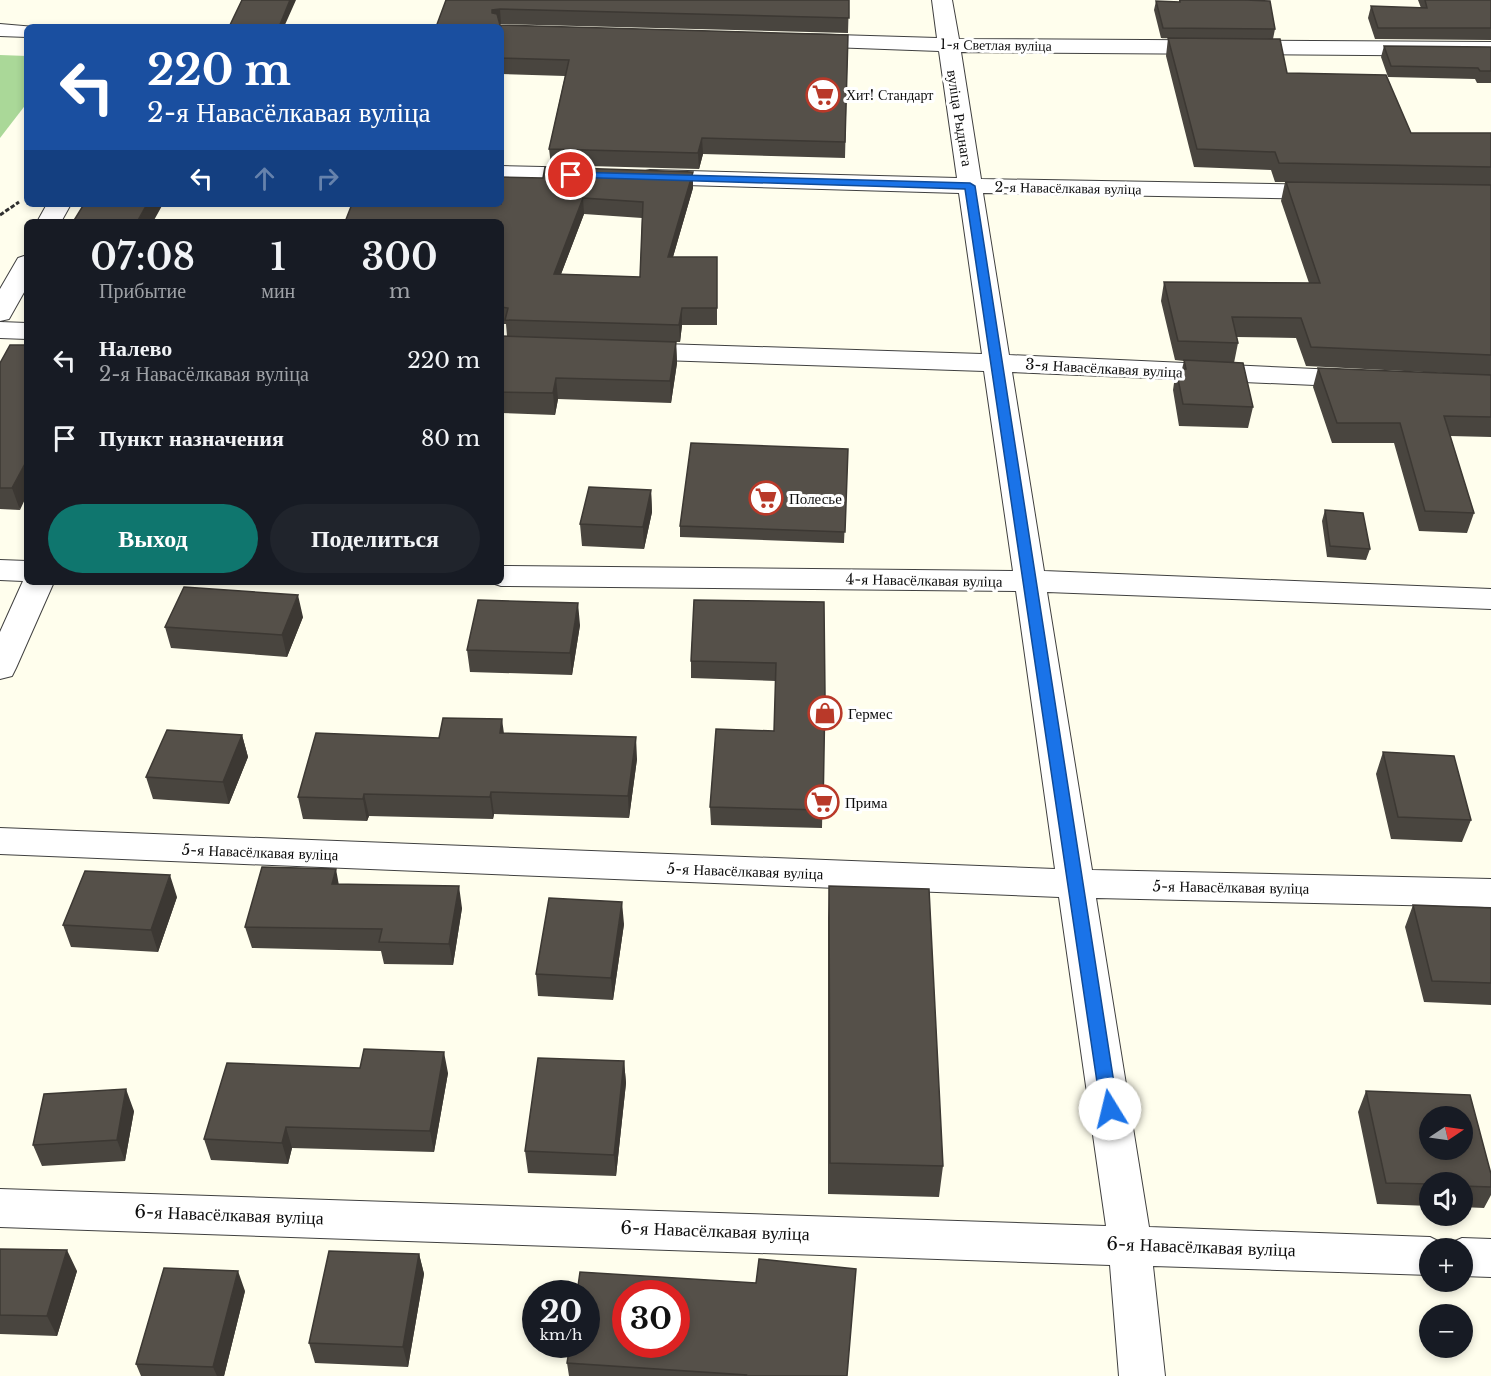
<!DOCTYPE html>
<html lang="ru">
<head>
<meta charset="utf-8">
<style>
	body { margin:0; font-family:"Libre Baskerville",serif; background:#20242c; color:#f1f3f6; height:100vh; display:flex; flex-direction:column; font-size:22px; white-space:nowrap }
	* { box-sizing:border-box; margin:0 }
	p { font-size:20px; color:#9ea1a6 }
	.icon { flex:none; width:33px; height:33px; fill:none; stroke:currentColor; stroke-width:2; stroke-linecap:round; stroke-linejoin:round }
	.map { position:relative; flex:1; overflow:hidden }
	.drawer { position:absolute; left:24px; top:219px; width:480px; height:366px; display:flex; flex-direction:column; background:#171b24; border-radius:9px; box-shadow:0 3px 9px #0003 }
	.drawer>* { flex:none }
	.hud { position:absolute; left:24px; top:24px; width:480px; height:183px; border-radius:9px; box-shadow:0 3px 9px #0003; background:#1a4fa0; color:#fff; overflow:hidden }
	.needle { width:39px; rotate:77deg }
	.buttons { position:absolute; left:1419px; top:1106px; display:grid; gap:12px }
	.buttons a { display:grid; place-items:center; width:54px; height:54px; border-radius:50%; background:#171b24; box-shadow:0 3px 9px #0003; font-size:30px }
	.speed { position:absolute; left:522px; top:1280px; display:flex; gap:12px; font-size:30px; font-weight:700; text-align:center }
	.speed>* { display:grid; place-content:center; width:78px; height:78px; border-radius:50%; background:#171b24; box-shadow:0 3px 9px #0003; line-height:1 }
	.speed small { font-size:15px; font-weight:400 }
	.speed .limit { border:9px solid #d22; background:#fff; color:#111 }
	.pin { position:absolute; display:grid; place-items:center; width:51px; height:51px; color:#fff; margin:-26px; border:3px solid #fff; border-radius:50%; box-shadow:0 2px 6px #0007 }
	.me { position:absolute; width:66px; margin:-33px; rotate:351deg; stroke-linejoin:round; filter:drop-shadow(0 0 4px #0008) }
	.turn { display:flex; align-items:center; gap:21px; height:126px; padding:0 24px; font-size:27px }
	.turn .icon { width:78px; height:78px; stroke-width:2.5 }
	.turn b { display:block; font-size:42px; line-height:51px }
	.lanes { display:flex; align-items:center; height:57px; padding:0 24px; background:#0003; justify-content:center; gap:30px; direction:ltr }
	.lanes .off { opacity:.35 }
	.eta { display:flex; justify-content:space-evenly; align-items:center; height:102px; text-align:center }
	.eta b { font-size:36px; font-weight:600; line-height:42px }
	.cta { display:flex; gap:12px; margin-top:auto; padding:12px 24px }
	.cta a { flex:1; height:69px; border-radius:36px; background:#0f766e; color:#fff; font-size:24px; font-weight:600; line-height:69px; text-align:center }
	.cta a+a { background:#20242c; color:#f1f3f6 }
	ul { padding:0; list-style:none }
	li { display:flex; align-items:center; gap:18px; height:78px; padding:0 24px }
	li div { flex:1 }
	li b { display:block; font-size:22px }
	li em { font-style:normal }
	.map>svg:first-child { display:block }
	.forest { fill:#aad898 }
	.lines { fill:none; stroke-linecap:round; stroke-linejoin:round }
	.street-casing { stroke:#404040; stroke-width:2 }
	.path { stroke:#2f2f2f; stroke-width:3; stroke-dasharray:4.5 2; stroke-linecap:butt }
	.street { fill:#fff; fill-rule:evenodd }
	.wall { fill:#49453f; fill-rule:evenodd }
	.shaded-wall { fill:#3c3833 }
	.building { fill:#555049; stroke:#3c3833; stroke-width:1.5; fill-rule:evenodd }
	.route { fill:#1a73e8; stroke:#114b97; stroke-width:1.5 }
	.labels { text-anchor:middle; dominant-baseline:central; stroke-width:6; stroke-linejoin:round; paint-order:stroke }
	.far-street-label { font-size:14px; fill:#0d0d0d; stroke:#fff }
	.far-poi-label { font-size:14px; fill:#0d0d0d; stroke:#fff; text-anchor:start }
	.street-label { font-size:15px; fill:#0d0d0d; stroke:#fff }
	.poi-label { font-size:15px; fill:#0d0d0d; stroke:#fff; text-anchor:start }
	.near-street-label { font-size:18px; fill:#0d0d0d; stroke:#fff }
</style>
</head>
<body>
<div class="map">
<svg width="1491" height="1376" viewBox="0 0 1491 1376">
	<rect width="100%" height="100%" fill="#fffeed"/>
	<path class="forest" d="M0,55l27,1v47l-27,35z"/>
	<g class="lines">
		<g class="street-casing">
			<path id="street" d="M932,0h20l7,39 532,3v14l-530,-4 20,127 346,6 9,2 3,5 -3,5 -9,2 -344,-6 26,162 351,16 10,2 4,6 -4,6 -10,2 -348,-15 32,199 447,18v20l-444,-17 45,278 399,9v28l-395,-9 53,329 281,10 16,8 16,-7 29,1v38l-29,-1v-28h-32v27l-277,-9 12,110h-46l-9,-111 -1110,-38v-38l1106,37 -47,-329 -1059,-43v-26l1055,41 -39,-278 -515,-5 -12,-4h12v-16l512,5 -29,-200 -352,-12 -10,-2 -4,-6 4,-6 10,-2 350,11 -23,-161 -309,-9 -9,-2 -3,-5 3,-5 9,-2 307,8 -18,-127 -136,-5 -8,-1 -3,-5 3,-5 8,-1 134,4z
				M0,24l35,3h-8v10l-27,-1z
				M501,166l88,2 8,2 4,5 -4,5 -8,2 -88,-2z
				M47,204h24l-10,18h-24z
				M27,255v32l-18,32 -9,2v-32l18,-31z
				M0,322l27,1v16l-27,-1z
				M0,560l27,1v21h27l-38,86 -4,8 -12,3v-47l23,-51 -23,-1z"/>
		</g>
		<path class="path" d="M0,215l19,-13"/>
		<use href="#street" class="street"/>
	</g>
	<path class="wall" d="M446,0h403l-1,33 -349,-9 1,1 348,10 -3,123 -142,-4 -4,15 -148,-4 -2,-16 16,-73 -64,-2v-47z
		M1179,0h66l30,29 -2,10 -112,-1 -7,-28 2,-9 23,1z
		M1418,0h73v40l-116,-1 -7,-21 3,-12 50,2z
		M1168,38l119,35 124,60h80v304l-41,-1 24,77 -7,20 -48,-2 -25,-88h-62l-19,-56 5,-19 145,6 -157,-8 -10,-28 -59,-1 1,6 -4,20 19,44 -5,21 -69,-2 -6,-36 3,-21h6l2,-8 -9,-1 -14,-59 3,-19 145,1 -28,-82 4,-19h-10l-4,-12 -77,-3 -28,-111z
		M1384,46l107,1v36h-14l-2,-4 -87,-2 -7,-20z
		M693,172v16l-20,69h44v68h-35l-2,17h-4l1,21 -6,40 -113,-4 -3,16 -54,-2v-77h6l-1,-12h-5v-102l42,-44zM584,214l58,4 -2,59 -79,-3z
		M0,363l20,147 -20,-1z
		M848,449l-4,94 -164,-6v-11z
		M651,490l1,22 -8,37 -62,-3 -2,-22z
		M1325,510l45,39 -4,11 -39,-3 -5,-36z
		M694,600l131,95 -3,133 -111,-3 -1,-18 64,-76 2,-50 -85,-3v-17z
		M303,617l-16,40 -116,-9 -6,-21z
		M580,625l-8,50 -102,-3 -3,-22z
		M504,733l133,26 -8,59 -135,-4 -1,5 -124,-3 -2,5 -64,-2 -5,-22 141,-59z
		M242,735l6,22 -19,47 -76,-5 -7,-22z
		M1383,752l88,68 -9,22 -71,-3 -15,-65z
		M339,884l123,24 -9,57 -69,-1 -3,-13 -129,-3 -7,-21z
		M829,886l114,280 -4,31 -111,-3v-276z
		M177,897l-19,55 -87,-5 -8,-22z
		M1413,905l78,3v97l-67,-3 -19,-75z
		M624,924l-11,76 -75,-4 -2,-22z
		M624,1061l2,22 -10,93 -88,-3 -3,-22z
		M360,1068l88,5 -14,79 -142,-4 -4,16 -77,-4 -7,-21z
		M1366,1091l125,83v21l-7,13 -22,-1v-25h-32v24l-53,-2 -19,-92z
		M134,1111l-9,50 -83,5 -9,-21z
		M0,1249l77,22 -20,65 -57,-2z
		M419,1254l5,20 -16,93 -93,-4 -6,-20z
		M245,1291l-21,85h-83l-5,-12z
		M567,1363l281,13h-279z"/>
	<path class="shaded-wall" d="M290,0h6l-12,27h-5z
		M500,9l1,15 -8,2 -1,-16z
		M702,138l1,16 -4,15 -1,-16z
		M693,172v16l-25,86v-17z
		M583,198l1,16 -29,76 -1,-16z
		M147,204h16l-10,18h-16z
		M682,308v17l-2,17 -1,-17z
		M676,342l1,21 -6,40 -1,-22z
		M556,378l2,21 -3,16 -2,-22z
		M27,460v35l-7,15 -8,-22z
		M651,490l1,22 -8,37 -1,-22z
		M298,595l5,22 -16,40 -5,-22z
		M578,603l2,22 -8,50 -2,-22z
		M502,719l3,22 -5,-8z
		M242,735l6,22 -19,47 -6,-22z
		M636,737l1,22 -8,59 -1,-22z
		M491,792l3,22 -1,5 -3,-22z
		M364,794l5,22 -2,5 -4,-22z
		M336,869l4,22 -8,-7z
		M170,875l7,22 -19,55 -7,-22z
		M459,886l3,22 -9,57 -4,-21z
		M622,902l2,22 -11,76 -2,-22z
		M444,1052l4,21 -14,79 -4,-21z
		M624,1061l2,22 -10,93 -2,-21z
		M126,1089l8,22 -9,50 -8,-21z
		M286,1127l6,21 -4,16 -6,-21z
		M67,1250l10,21 -20,65 -10,-20z
		M419,1254l5,20 -16,93 -5,-20z
		M238,1271l7,20 -21,85h-7l-4,-9z"/>
	<path class="building" d="M242,0h48l-11,27h-50z
		M446,0h403v18l-349,-9 -8,1v3l5,1 3,11 348,10 -3,107 -143,-4 -4,15 -149,-4 20,-89 -68,-2v-31h-65z
		M1180,0h65l25,1 5,28 -112,-1 -7,-27 24,1z
		M1425,0h66v28h-113l-7,-22 56,2z
		M1168,38l112,1 7,34 99,2 25,58h80v34l-212,-4 -4,-11 -78,-3z
		M1384,46l107,1v24h-11l-2,-3 -87,-2z
		M545,167l148,5 -25,85h49v51h-35l-3,17 -174,-5 3,-12 -7,-1v-85h-156l7,-18h149v-27l42,1zM583,198l60,4 -3,75 -86,-3z
		M1286,182l205,3v170l-180,-8 -10,-29 -69,-1 6,26 -60,-2 -14,-59 156,1z
		M84,204h63l-10,18h-64z
		M501,336l175,6 -6,39 -114,-3 -3,15 -52,-1z
		M10,345h17v115l-15,28h-12v-125z
		M1184,360l59,3 10,44 -70,-3 -7,-35h10z
		M1318,368l173,7v42l-47,-1 30,97 -49,-2 -25,-88h-63z
		M691,443l157,6 -3,83 -165,-6z
		M589,487l62,3 -8,37 -63,-3z
		M1325,510l38,3 7,36 -40,-3z
		M184,587l114,8 -16,40 -117,-8z
		M478,600l100,3 -8,50 -103,-3z
		M694,600l130,2 1,93 -2,115 -113,-3 6,-78 58,2 2,-68 -85,-2z
		M443,718l59,1 -2,14 136,4 -8,59 -137,-4 -1,5 -126,-3 -1,5 -65,-2 18,-64 123,5z
		M167,730l75,5 -19,47 -77,-5z
		M1383,752l71,4 17,64 -73,-3z
		M262,867l74,2 -4,15 127,2 -10,58 -70,-2 3,-13 -137,-2z
		M85,871l85,4 -19,55 -88,-5z
		M829,886l100,3 14,277 -113,-3z
		M549,898l73,4 -11,76 -75,-4z
		M1413,905l78,3v75l-59,-2z
		M364,1049l80,3 -14,79 -144,-4 -4,16 -78,-4 23,-76 133,5z
		M538,1058l86,3 -10,94 -89,-4z
		M126,1089l-9,51 -84,5 11,-51z
		M1366,1091l104,4 21,79v13l-29,-1v-4h-32v2l-44,-1zM1430,1116h32v33h-32z
		M0,1249l67,1 -20,66 -47,-1z
		M329,1251l90,3 -16,93 -94,-4z
		M759,1259l97,10 -9,107h-102l1,-1 -179,-12 3,-19h16v-51h-9l3,-21 176,11zM626,1293h50v51h-50z
		M164,1268l74,3 -25,96 -77,-3z"/>
	<path class="route" d="M571,172l399,11 5,3 143,923 -2,5 -6,2 -6,-2 -3,-5 -136,-920 -397,-12 -2,-2z"/>
	<defs>
		<g id="supermarket-ring" transform="scale(1.725)"><circle r="9.5" fill="#fff" stroke="#b93929" stroke-width="1.5"/><path d="M-6-5.5h2.5l.6 2H6L4.5 2H-2.5L-4.4-4H-6ZM-1.5 3.2a1.3 1.3 0 1 0 .1 0ZM3 3.2a1.3 1.3 0 1 0 .1 0Z" fill="#b93929"/></g>
		<g id="shop-ring" transform="scale(1.725)"><circle r="9.5" fill="#fff" stroke="#b93929" stroke-width="1.5"/><path d="M-5-2.5h2.3a2.7 3.5 0 0 1 5.4 0H5L5.5 6h-11ZM-1.5-2.5h3a1.5 2.3 0 0 0-3 0Z" fill="#b93929"/></g>
	</defs>
	<g fill-rule="evenodd">
		<use href="#supermarket-ring" x="823" y="95"/>
		<use href="#supermarket-ring" x="766" y="498"/>
		<use href="#shop-ring" x="825" y="713"/>
		<use href="#supermarket-ring" x="822" y="802"/>
	</g>
	<g class="labels">
		<g class="far-street-label">
			<text transform="translate(996 45) rotate(1)">1-я Светлая вуліца</text>
			<text transform="translate(1068 188) rotate(1)">2-я Навасёлкавая вуліца</text>
		</g>
		<g class="far-poi-label">
			<text x="846" y="95">Хит! Стандарт</text>
		</g>
		<g class="street-label">
			<text transform="translate(960 118) rotate(81)">вуліца Рыднага</text>
			<text transform="translate(1104 368) rotate(3)">3-я Навасёлкавая вуліца</text>
			<text transform="translate(924 580) rotate(1)">4-я Навасёлкавая вуліца</text>
			<text transform="translate(260 852) rotate(2)">5-я Навасёлкавая вуліца</text>
			<text transform="translate(745 871) rotate(2)">5-я Навасёлкавая вуліца</text>
			<text transform="translate(1231 887) rotate(1)">5-я Навасёлкавая вуліца</text>
		</g>
		<g class="poi-label">
			<text x="789" y="498">Полесье</text>
			<text x="848" y="713">Гермес</text>
			<text x="845" y="802">Прима</text>
		</g>
		<g class="near-street-label">
			<text transform="translate(229 1215) rotate(2)">6-я Навасёлкавая вуліца</text>
			<text transform="translate(715 1231) rotate(2)">6-я Навасёлкавая вуліца</text>
			<text transform="translate(1201 1247) rotate(2)">6-я Навасёлкавая вуліца</text>
		</g>
	</g>
</svg>
<div class="buttons">
<a><svg class="needle" viewBox="-14 -14 28 28"><path d="M0-13l5 13h-10z" fill="#e53935"/><path d="M0 13l5-13h-10z" fill="#9ea1a6"/></svg></a>
<a><svg class="icon" aria-label="sound" viewBox="0 0 24 24"><path d="M4 9h4l5-4v14l-5-4H4zM17 9q2 3 0 6"/></svg></a>
<a>+</a>
<a>−</a>
</div>
<div class="speed"><div>20<small>km/h</small></div><div class="limit">30</div></div>
<div class="pin" style="left:571px;top:175px;background:#d93025"><svg class="icon" aria-label="arrive" viewBox="0 0 24 24"><path d="M6 21V4h12l-3 4 3 4H6"/></svg></div>
<svg class="me" style="left:1110px;top:1109px" viewBox="-20 -20 40 40"><circle r="19" fill="#fff"/><path d="M0-13L10 11 0 6-10 11z" fill="#1a73e8"/></svg>
<div class="hud">
<div class="turn"><svg class="icon" aria-label="left" viewBox="0 0 24 24"><path d="M17 20v-9H6M10 6l-5 5 5 5"/></svg><div><b>220 m</b>2-я Навасёлкавая вуліца</div></div>
<div class="lanes"><svg class="icon" aria-label="left" viewBox="0 0 24 24"><path d="M17 20v-9H6M10 6l-5 5 5 5"/></svg><svg class="icon off" aria-label="ahead" viewBox="0 0 24 24"><path d="M12 20V5M6 11l6-6 6 6"/></svg><svg class="icon off" aria-label="right" viewBox="0 0 24 24"><path d="M7 20v-9h11M14 6l5 5-5 5"/></svg></div>
</div>
<section class="drawer">
<div class="eta">
<div><b>07:08</b><p>Прибытие</p></div>
<div><b>1</b><p>мин</p></div>
<div><b>300</b><p>m</p></div>
</div>
<ul>
<li><svg class="icon" aria-label="left" viewBox="0 0 24 24"><path d="M17 20v-9H6M10 6l-5 5 5 5"/></svg><div><b>Налево</b><p>2-я Навасёлкавая вуліца</p></div><em>220 m</em></li>
<li><svg class="icon" aria-label="arrive" viewBox="0 0 24 24"><path d="M6 21V4h12l-3 4 3 4H6"/></svg><div><b>Пункт назначения</b></div><em>80 m</em></li>
</ul>
<div class="cta"><a>Выход</a><a>Поделиться</a></div>
</section>
</div>
</body>
</html>
